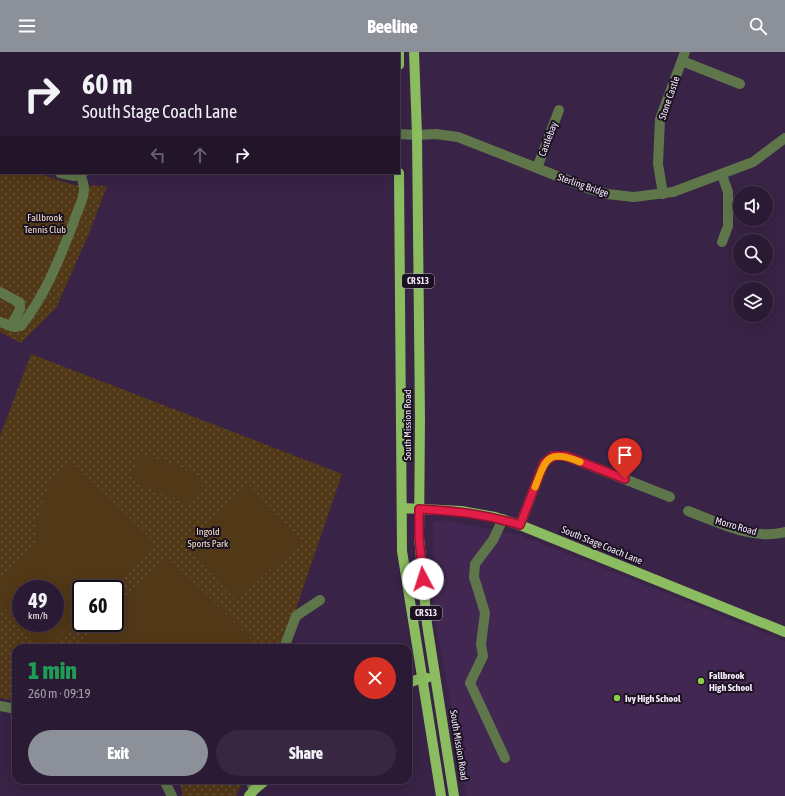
<!DOCTYPE html>
<html lang="en">
<head>
<meta charset="utf-8">
<style>
	body { margin:0; font-family:"Asap Condensed",sans-serif; background:#372740; color:#f1f3f6; height:100vh; display:flex; flex-direction:column; font-size:15px; white-space:nowrap }
	* { box-sizing:border-box; margin:0 }
	p { font-size:13px; color:#a6a1ac }
	.icon { flex:none; width:22px; height:22px; fill:none; stroke:currentColor; stroke-width:2; stroke-linecap:round; stroke-linejoin:round }
	.map { position:relative; flex:1; overflow:hidden }
	.side { position:absolute; left:12px; top:592px; width:400px; height:140px; display:flex; flex-direction:column; background:#2b1a34; border-radius:12px; box-shadow:0 4px 16px #0002,0 0 0 1px #47384f }
	.side>* { flex:none }
	.banner { position:absolute; left:0px; top:0px; width:400px; height:122px; box-shadow:0 4px 16px #0002,0 0 0 1px #47384f; background:#2b1a34; color:#f1f3f6; overflow:hidden }
	.controls { position:absolute; left:733px; top:134px; display:grid; gap:8px }
	.controls a { display:grid; place-items:center; width:40px; height:40px; border-radius:50%; background:#2b1a34; box-shadow:0 4px 16px #0002,0 0 0 1px #47384f; font-size:20px }
	.speed { position:absolute; left:12px; top:528px; display:flex; gap:8px; font-size:20px; font-weight:700; text-align:center }
	.speed>* { display:grid; place-content:center; width:52px; height:52px; border-radius:50%; background:#2b1a34; box-shadow:0 4px 16px #0002,0 0 0 1px #47384f; line-height:1 }
	.speed small { font-size:10px; font-weight:400 }
	.speed .limit { border:2px solid #111; border-radius:6px; background:#fff; color:#111 }
	.pin { position:absolute; display:grid; place-items:center; width:34px; height:34px; color:#fff; margin:-41px -17px; border-radius:50% 50% 50% 0; rotate:-45deg; box-shadow:0 0 4px #0007 }
	.pin .icon { rotate:45deg }
	.me { position:absolute; width:44px; margin:-22px; rotate:355deg; stroke-linejoin:round; filter:drop-shadow(0 0 3px #0008) }
	.turn { display:flex; align-items:center; gap:14px; height:84px; padding:0 16px; font-size:18px }
	.turn .icon { width:52px; height:52px; stroke-width:2.5 }
	.turn b { display:block; font-size:28px; line-height:34px }
	.lanes { display:flex; align-items:center; height:38px; padding:0 16px; background:#0003; justify-content:center; gap:20px; direction:ltr }
	.lanes .off { opacity:.35 }
	.round { display:grid; place-items:center; flex:none; width:42px; height:42px; border-radius:21px; background:#372740 }
	.overview { display:flex; align-items:center; justify-content:space-between; height:68px; padding:0 16px }
	h1 { font-size:24px; font-weight:800; line-height:30px; color:#1e9e55 }
	.primary-button { display:flex; gap:8px; margin-top:auto; padding:8px 16px }
	.primary-button a { flex:1; height:46px; border-radius:24px; background:#8c9099; color:#fff; font-size:16px; font-weight:800; line-height:46px; text-align:center }
	.primary-button a+a { background:#372740; color:#f1f3f6 }
	header { display:flex; justify-content:space-between; align-items:center; height:52px; padding:0 16px; background:#8c9099; color:#fff; font-size:18px; font-weight:800 }
	.map>svg:first-child { display:block }
	.built { fill:#412751 }
	.park { fill:url(#park-dots); fill-rule:evenodd }
	.pitch { fill:#513817; fill-rule:evenodd }
	.lines { fill:none; stroke-linecap:round; stroke-linejoin:round }
	.minor { stroke:#5e764a; stroke-width:10 }
	.major { stroke:#8bbc60; stroke-width:10 }
	.route-casing { stroke:#92132f; stroke-width:10 }
	.route { stroke:#e11d48; stroke-width:7 }
	.slow { stroke:#f59e0b; stroke-width:7 }
	.poi-dot { fill:#8bce46; stroke:#1b1221; stroke-width:1.5 }
	.labels { text-anchor:middle; dominant-baseline:central; stroke-width:4; stroke-linejoin:round; paint-order:stroke }
	.shield { fill:#1b1221; stroke:#b4a9ba; stroke-width:1 }
	.shield-label { font-size:9px; font-weight:bold; fill:#f5eafc }
	.street-label { font-size:10px; fill:#f5eafc; stroke:#1b1221 }
	.park-label { font-size:10px; fill:#f2dfc8; stroke:#1b1221 }
	.poi-label { font-size:10px; font-weight:bold; fill:#f5eafc; stroke:#1b1221; text-anchor:start }
</style>
</head>
<body>
<header><svg class="icon" aria-label="menu" viewBox="0 0 24 24"><path d="M4 6h16M4 12h16M4 18h16"/></svg>Beeline<svg class="icon" aria-label="search" viewBox="0 0 24 24"><circle cx="10" cy="10" r="6"/><path d="M15 15l6 6"/></svg></header>
<div class="map">
<svg width="785" height="744" viewBox="0 0 785 744">
	<defs>
		<pattern id="park-dots" width="8" height="8" patternUnits="userSpaceOnUse"><rect width="8" height="8" fill="#513817"/><path d="M2 2h.1M6 6h.1" fill="none" stroke="#6b553a" stroke-width="1.8" stroke-linecap="round"/></pattern>
	</defs>
	<rect width="100%" height="100%" fill="#392346"/>
	<path class="built" d="M0,0h150l-149,1v90z
		M442,468l78,15 265,106v155h-319l-6,-41 -27,-148v-85z"/>
	<path class="park" d="M0,107l1,14h36l37,12 33,1 -19,50 -32,72 -35,35 -21,-11z
		M31,302l311,120 -47,138 -14,36h-265v53l-16,-3v-262zM21,537h34v34h-34zM81,537h34v34h-34z
		M179,728h63l1,2 -7,14h-53z"/>
	<path class="pitch" d="M142,402l6,1 48,19c1,1 5,4 5,5 5,7 -4,21 -10,25l-5,-1 -47,-19 -6,-6c0,-9 2,-18 9,-24z
		M74,411l77,76v9l-42,41h-28v27l-33,32h-5l-43,-44v-27l35,-33v-15l6,-23 7,-18 16,-22zM21,537h34v34h-34z
		M248,432l54,56 -65,61 -54,-56z
		M172,509l82,80 -10,7h-151l-11,-8 18,-17h15v-15l46,-46z"/>
	<g class="lines">
		<path class="minor" d="M157,1l1,-1
			M682,9l58,23
			M399,82l18,1 19,-1 22,3 132,52 17,5 27,3 39,-5 80,-30 32,-24
			M0,100h1
			M537,116l22,-58
			M60,121l14,3 9,-3
			M722,123l6,17v34l-6,16
			M663,142l-5,-30 2,-45 25,-67
			M0,240l20,11v6l-9,17
			M0,270l14,5 7,-1c24,-30 39,-68 53,-105 3,-10 10,-21 10,-32 0,-5 -2,-10 -4,-15
			M688,459c30,11 65,30 97,21
			M503,467l-10,21 -18,24 -1,13 11,36 -4,31 2,12 -13,27 35,75
			M520,473l24,-62 9,-7h13l104,41
			M284,596l12,-32 24,-16
			M0,654l16,3
			M164,728l8,16
			M250,728l4,10"/>
		<path class="major" d="M414,0l3,83 3,284 -1,118 8,87 27,172
			M399,13v-13
			M399,121l3,378 39,245
			M402,456l59,3 34,6 25,8 265,107
			M408,631l14,-5h5
			M249,744l5,-6 12,-10"/>
	</g>
	<g class="lines">
		<g class="route-casing">
			<path id="route" d="M423,527l-4,-42v-28c37,2 66,5 101,16l24,-62 9,-7h13l59,23"/>
		</g>
		<use href="#route" class="route"/>
		<path class="slow" d="M535,435c11,-29 13,-38 45,-25"/>
	</g>
	<g class="poi-dot">
		<circle cx="701" cy="629" r="4"/>
		<circle cx="617" cy="646" r="4"/>
	</g>
	<g class="labels">
		<g class="shield">
			<rect x="402" y="222" width="32" height="14" rx="3"/>
			<rect x="410" y="554" width="32" height="14" rx="3"/>
		</g>
		<g class="shield-label">
			<text x="418" y="229">CR S13</text>
			<text x="426" y="561">CR S13</text>
		</g>
		<g class="street-label">
			<text transform="translate(669 46) rotate(-71)">Stone Castle</text>
			<text transform="translate(548 87) rotate(-69)">Castlebay</text>
			<text transform="translate(583 133) rotate(19)">Sterling Bridge</text>
			<text transform="translate(407 373) rotate(-90)">South Mission Road</text>
			<text transform="translate(736 474) rotate(16)">Morro Road</text>
			<text transform="translate(602 493) rotate(22)">South Stage Coach Lane</text>
			<text transform="translate(459 693) rotate(81)">South Mission Road</text>
		</g>
		<g class="park-label">
			<text x="45" y="165">Fallbrook<tspan x="45" dy="12">Tennis Club</tspan></text>
			<text x="208" y="479">Ingold<tspan x="208" dy="12">Sports Park</tspan></text>
		</g>
		<g class="poi-label">
			<text x="709" y="623">Fallbrook<tspan x="709" dy="12">High School</tspan></text>
			<text x="625" y="646">Ivy High School</text>
		</g>
	</g>
</svg>
<div class="controls">
<a><svg class="icon" aria-label="sound" viewBox="0 0 24 24"><path d="M4 9h4l5-4v14l-5-4H4zM17 9q2 3 0 6"/></svg></a>
<a><svg class="icon" aria-label="search" viewBox="0 0 24 24"><circle cx="10" cy="10" r="6"/><path d="M15 15l6 6"/></svg></a>
<a><svg class="icon" aria-label="layers" viewBox="0 0 24 24"><path d="M12 4l9 5-9 5-9-5zM3 14l9 5 9-5"/></svg></a>
</div>
<div class="speed"><div>49<small>km/h</small></div><div class="limit">60</div></div>
<div class="pin" style="left:625px;top:427px;background:#d93025"><svg class="icon" aria-label="arrive" viewBox="0 0 24 24"><path d="M6 21V4h12l-3 4 3 4H6"/></svg></div>
<svg class="me" style="left:423px;top:527px" viewBox="-20 -20 40 40"><circle r="19" fill="#fff"/><path d="M0-13L10 11 0 6-10 11z" fill="#e11d48"/></svg>
<div class="banner">
<div class="turn"><svg class="icon" aria-label="right" viewBox="0 0 24 24"><path d="M7 20v-9h11M14 6l5 5-5 5"/></svg><div><b>60 m</b>South Stage Coach Lane</div></div>
<div class="lanes"><svg class="icon off" aria-label="left" viewBox="0 0 24 24"><path d="M17 20v-9H6M10 6l-5 5 5 5"/></svg><svg class="icon off" aria-label="ahead" viewBox="0 0 24 24"><path d="M12 20V5M6 11l6-6 6 6"/></svg><svg class="icon" aria-label="right" viewBox="0 0 24 24"><path d="M7 20v-9h11M14 6l5 5-5 5"/></svg></div>
</div>
<section class="side">
<div class="overview"><div><h1>1 min</h1><p>260 m · 09:19</p></div><a class="round" style="background:#d93025;color:#fff"><svg class="icon" aria-label="close" viewBox="0 0 24 24"><path d="M6 6l12 12M18 6L6 18"/></svg></a></div>
<div class="primary-button"><a>Exit</a><a>Share</a></div>
</section>
</div>
</body>
</html>
